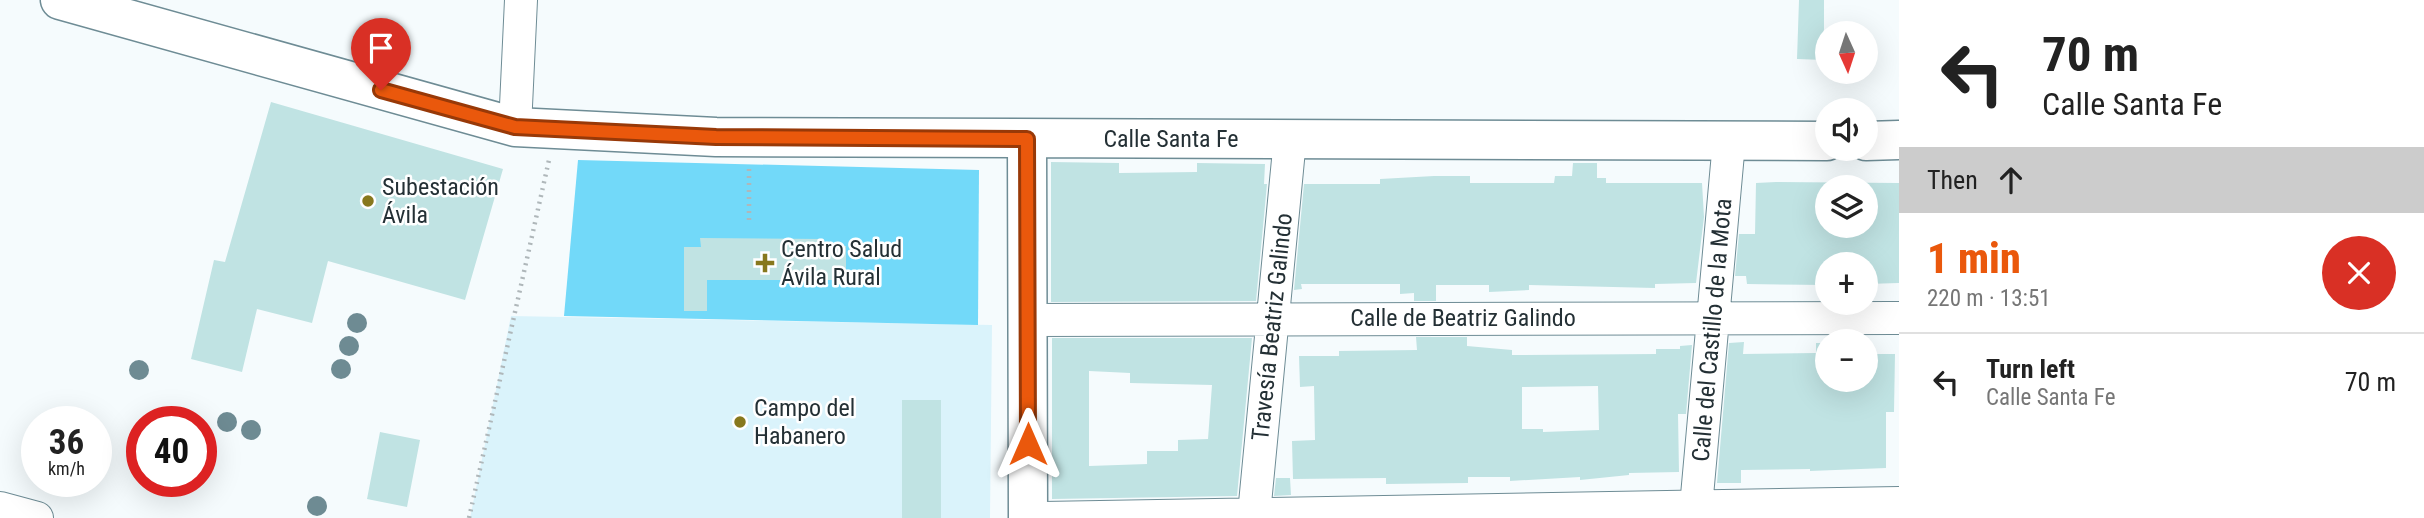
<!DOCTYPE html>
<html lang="en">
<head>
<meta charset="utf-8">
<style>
	body { margin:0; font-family:"Roboto Condensed",sans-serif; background:#f2f2f2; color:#222; height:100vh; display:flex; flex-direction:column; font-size:26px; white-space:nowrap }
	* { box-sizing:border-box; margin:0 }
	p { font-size:23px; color:#767676 }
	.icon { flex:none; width:38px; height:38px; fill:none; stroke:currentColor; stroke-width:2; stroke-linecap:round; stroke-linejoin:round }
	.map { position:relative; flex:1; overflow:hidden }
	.details { display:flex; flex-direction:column; background:#fff; width:525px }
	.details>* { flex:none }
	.top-card { background:#fff; color:#222; overflow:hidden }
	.needle { width:46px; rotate:177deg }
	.controls { position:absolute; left:1815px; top:21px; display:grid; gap:14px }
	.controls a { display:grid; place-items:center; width:63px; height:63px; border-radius:50%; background:#fff; box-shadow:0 7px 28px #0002; font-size:35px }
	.speed { position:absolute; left:21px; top:406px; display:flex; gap:14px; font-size:35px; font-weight:700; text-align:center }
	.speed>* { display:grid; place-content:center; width:91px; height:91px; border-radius:50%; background:#fff; box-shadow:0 7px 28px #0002; line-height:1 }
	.speed small { font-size:18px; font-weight:400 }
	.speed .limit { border:10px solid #d22; background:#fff; color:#111 }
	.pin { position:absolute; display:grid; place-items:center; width:60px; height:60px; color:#fff; margin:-72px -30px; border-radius:50% 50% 50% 0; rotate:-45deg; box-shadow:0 0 7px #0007 }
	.pin .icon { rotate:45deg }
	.me { position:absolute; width:77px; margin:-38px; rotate:0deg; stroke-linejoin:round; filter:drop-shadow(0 0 5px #0008) }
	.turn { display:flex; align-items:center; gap:24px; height:147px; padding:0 28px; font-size:32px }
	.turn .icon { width:91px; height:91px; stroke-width:2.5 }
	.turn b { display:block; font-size:49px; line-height:60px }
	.then { display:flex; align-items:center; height:66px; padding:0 28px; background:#0003; gap:14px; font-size:26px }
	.round { display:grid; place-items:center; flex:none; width:74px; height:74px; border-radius:37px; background:#f2f2f2 }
	.headline { display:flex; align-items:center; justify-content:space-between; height:119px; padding:0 28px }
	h1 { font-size:42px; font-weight:800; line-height:52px; color:#ea580c }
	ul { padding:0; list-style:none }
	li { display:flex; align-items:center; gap:21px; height:98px; padding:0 28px; border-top:2px solid #e0e0e0 }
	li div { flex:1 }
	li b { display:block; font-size:26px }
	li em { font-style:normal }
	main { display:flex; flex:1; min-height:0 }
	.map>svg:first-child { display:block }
	.built { fill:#daf3fb }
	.forest { fill:#72d9f9 }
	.building { fill:#c0e3e3; fill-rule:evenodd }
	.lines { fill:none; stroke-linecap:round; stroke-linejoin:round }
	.minor-casing { stroke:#6e8c95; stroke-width:34 }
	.tertiary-casing { stroke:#6e8c95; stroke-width:41 }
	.path { stroke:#afb7ba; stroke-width:4.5; stroke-dasharray:2 5; stroke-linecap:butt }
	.minor { stroke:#fff; stroke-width:32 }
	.tertiary { stroke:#fff; stroke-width:38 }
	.tree { fill:#6e8b93 }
	.route-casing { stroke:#983908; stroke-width:18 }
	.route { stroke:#ea580c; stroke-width:12 }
	.poi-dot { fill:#87781d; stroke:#fff; stroke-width:2.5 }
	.labels { text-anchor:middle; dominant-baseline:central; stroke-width:5; stroke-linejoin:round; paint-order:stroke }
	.street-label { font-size:24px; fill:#243035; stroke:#fff }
	.poi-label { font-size:24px; fill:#243035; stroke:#fff; text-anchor:start }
</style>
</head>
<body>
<main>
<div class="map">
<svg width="1899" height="518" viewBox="0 0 1899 518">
	<rect width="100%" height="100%" fill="#f5fbfd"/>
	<path class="built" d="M511,316l481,9 -2,193h-520z"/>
	<path class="forest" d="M578,160l401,10 -1,155 -414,-9z"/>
	<path class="building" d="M1799,0h25v60l-27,-1z
		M271,102l232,67 -38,131 -137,-39 -16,62 -55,-14 -15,63 -51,-13 23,-99 11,2z
		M1051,162l68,1v10l78,-1v-9l68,1 -1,20h3l-11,117 -205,1z
		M1573,163h24v15h9v5h96l2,34 -8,66 -41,1v4l-126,-3v5l-40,2v-7h-53v16h-22v-8l-14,1v-10h-99l1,5 -8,1 10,-106h76v-5l54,-3h36v7h84l1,-7h17z
		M1776,182l123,1v100l-33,1v-20h-39v21l-80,-1 -1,-8h-11l4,-42h16l1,-51zM1827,187h39v39h-39z
		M700,238l122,1 -1,7h25v34h-139v31h-23v-64h17z
		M1416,337h51v9l45,4v5l144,-1v-5h24v-3l12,-1 -6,69h-8l1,58 -50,1v2l-49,5v-3l-70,4v-4h-42v6l-82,1v-6l-93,1 -1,-38 23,-1 -1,-54 -14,1 -1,-31h40v-5l78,-1zM1598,386l1,44 -56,2v-3h-21v-42z
		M1052,338h200l-15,158 -185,3zM1089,371l41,2v10l82,2 -4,54 -30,1v11h-31v13l-58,2z
		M1744,342l-1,12 73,-1v-10h11v37h39v-38v8l7,1v3h22l-1,58h-8v56l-76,3v-2l-69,1v13h-24l12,-140z
		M902,400h39v118h-39z
		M380,432l40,8 -13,67 -40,-8z
		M1276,478h14l1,17 -17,1z"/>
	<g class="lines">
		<g class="minor-casing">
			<path id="minor" d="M515,127l6,-127
				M1027,320l872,-2
				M0,508l37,10
				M1254,514l36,-375
				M1043,518l856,-15
				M1695,518l34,-376"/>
		</g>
		<g class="tertiary-casing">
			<path id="tertiary" d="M60,0l455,127 201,10 1111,4
				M1027,139l1,379
				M1866,141l33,-1"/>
		</g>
		<path class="path" d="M749,169v51
			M469,518l80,-358"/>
		<use href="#minor" class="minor"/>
		<use href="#tertiary" class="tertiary"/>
	</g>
	<g class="tree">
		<circle cx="357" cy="323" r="10"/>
		<circle cx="349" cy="346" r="10"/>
		<circle cx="341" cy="369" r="10"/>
		<circle cx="139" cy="370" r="10"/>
		<circle cx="227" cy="422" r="10"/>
		<circle cx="251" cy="430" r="10"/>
		<circle cx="317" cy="506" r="10"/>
	</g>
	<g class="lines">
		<g class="route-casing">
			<path id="route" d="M381,90l134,37 201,10 311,2 1,305"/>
		</g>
		<use href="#route" class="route"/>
	</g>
	<g class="poi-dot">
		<circle cx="368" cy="201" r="7"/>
		<path d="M761.5 252.5h7v7h7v7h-7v7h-7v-7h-7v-7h7z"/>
		<circle cx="740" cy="422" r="7"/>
	</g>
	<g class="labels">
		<g class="street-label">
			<text x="1171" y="139">Calle Santa Fe</text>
			<text x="1463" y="318">Calle de Beatriz Galindo</text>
			<text transform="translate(1272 327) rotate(-84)">Travesía Beatriz Galindo</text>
			<text transform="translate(1712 330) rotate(-85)">Calle del Castillo de la Mota</text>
		</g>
		<g class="poi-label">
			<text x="382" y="187">Subestación<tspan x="382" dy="28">Ávila</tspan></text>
			<text x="781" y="249">Centro Salud<tspan x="781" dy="28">Ávila Rural</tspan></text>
			<text x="754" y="408">Campo del<tspan x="754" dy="28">Habanero</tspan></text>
		</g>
	</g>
</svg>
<div class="controls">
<a><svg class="needle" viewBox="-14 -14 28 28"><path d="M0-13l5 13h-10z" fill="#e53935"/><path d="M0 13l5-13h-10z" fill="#767676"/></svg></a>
<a><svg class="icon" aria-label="sound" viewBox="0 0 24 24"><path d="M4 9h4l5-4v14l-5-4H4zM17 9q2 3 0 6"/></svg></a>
<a><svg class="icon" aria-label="layers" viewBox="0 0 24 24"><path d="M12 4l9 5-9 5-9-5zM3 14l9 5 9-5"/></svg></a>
<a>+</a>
<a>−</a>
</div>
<div class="speed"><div>36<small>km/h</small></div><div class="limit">40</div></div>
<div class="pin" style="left:381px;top:90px;background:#d93025"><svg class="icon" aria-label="arrive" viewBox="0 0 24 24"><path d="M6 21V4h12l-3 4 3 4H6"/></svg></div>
<svg class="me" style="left:1028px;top:444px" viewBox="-20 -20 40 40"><path d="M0-17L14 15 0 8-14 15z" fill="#ea580c" stroke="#fff" stroke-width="4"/></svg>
</div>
<section class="details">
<div class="top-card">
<div class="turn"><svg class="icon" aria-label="left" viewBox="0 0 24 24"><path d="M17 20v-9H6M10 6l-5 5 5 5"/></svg><div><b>70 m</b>Calle Santa Fe</div></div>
<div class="then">Then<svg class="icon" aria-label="ahead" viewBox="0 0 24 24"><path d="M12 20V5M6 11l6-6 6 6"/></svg></div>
</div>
<div class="headline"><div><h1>1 min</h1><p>220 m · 13:51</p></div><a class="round" style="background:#d93025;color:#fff"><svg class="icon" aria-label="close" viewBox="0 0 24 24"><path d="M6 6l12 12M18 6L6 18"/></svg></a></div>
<ul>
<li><svg class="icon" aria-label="left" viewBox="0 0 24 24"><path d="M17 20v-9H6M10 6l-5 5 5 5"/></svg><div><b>Turn left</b><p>Calle Santa Fe</p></div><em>70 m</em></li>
</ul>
</section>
</main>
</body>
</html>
